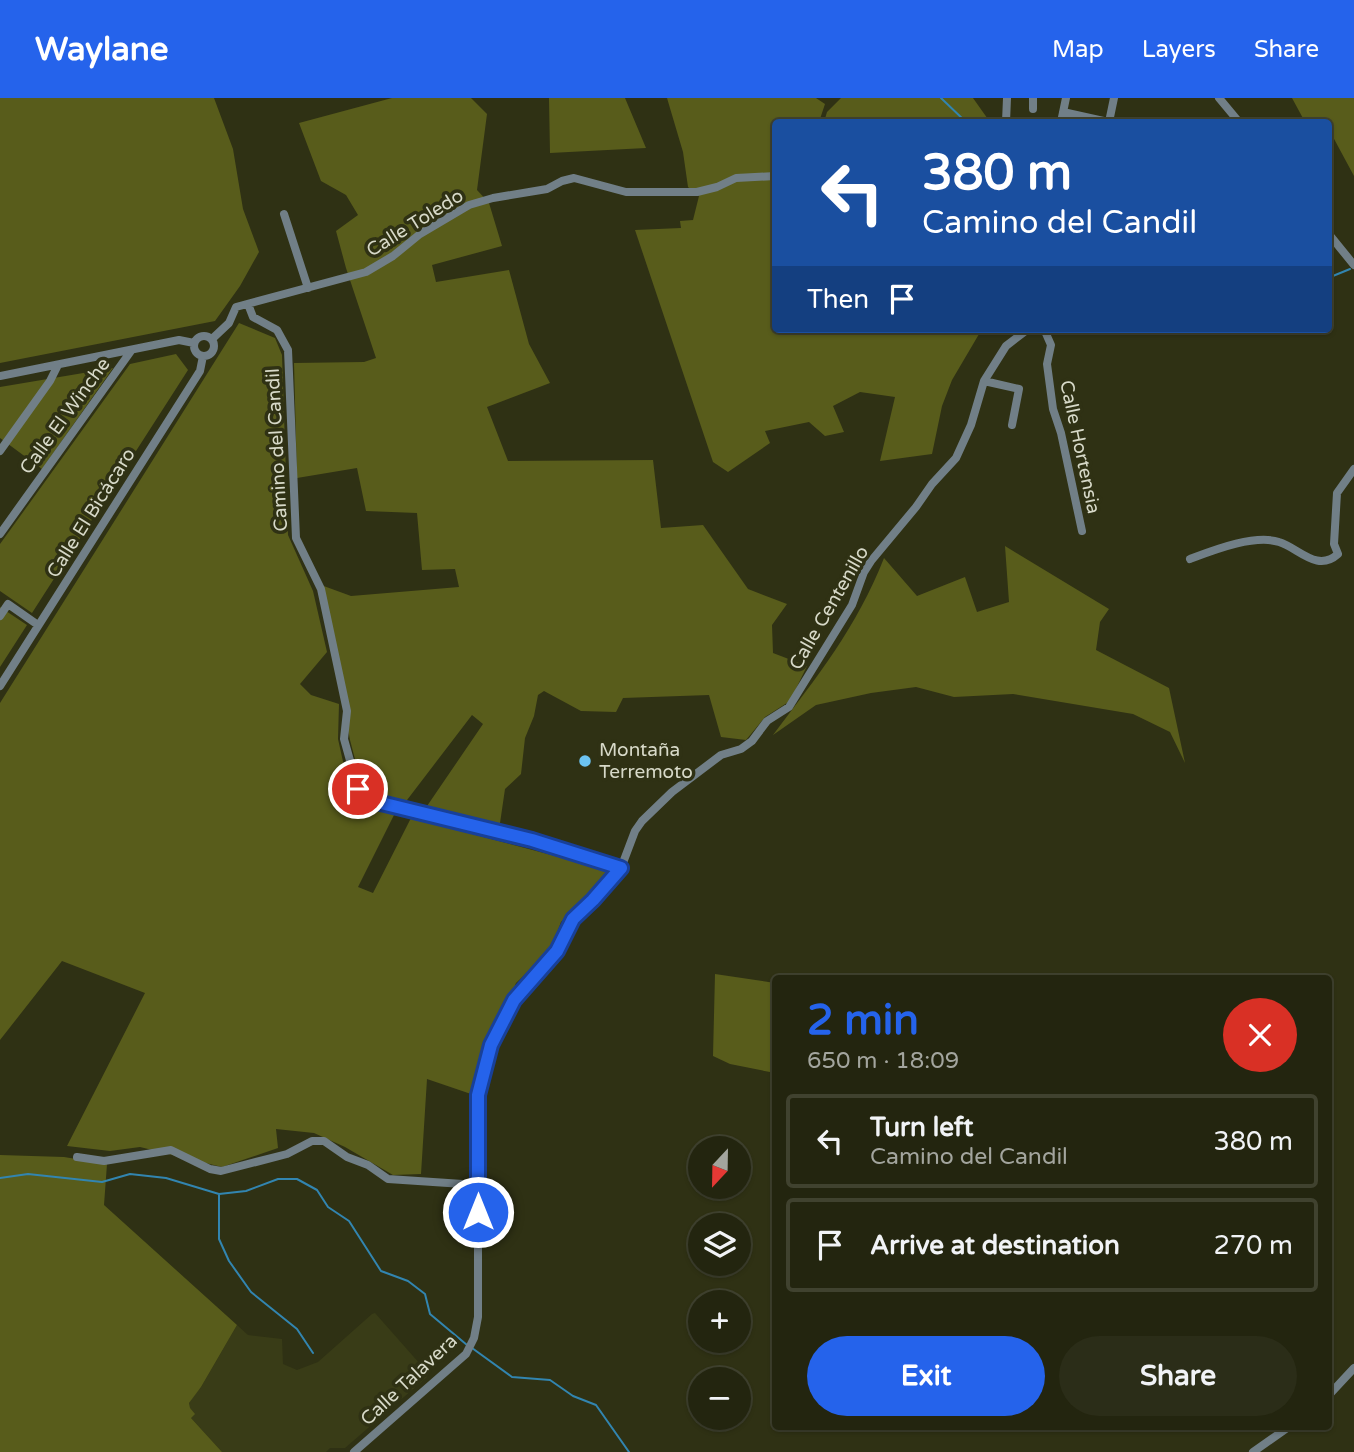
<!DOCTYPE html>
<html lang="en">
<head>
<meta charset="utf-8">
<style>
	body { margin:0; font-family:"Varela Round",sans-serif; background:#2b2d18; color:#f1f3f6; height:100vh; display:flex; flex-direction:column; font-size:26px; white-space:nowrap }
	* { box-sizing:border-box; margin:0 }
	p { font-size:23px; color:#a3a59e }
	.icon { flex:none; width:38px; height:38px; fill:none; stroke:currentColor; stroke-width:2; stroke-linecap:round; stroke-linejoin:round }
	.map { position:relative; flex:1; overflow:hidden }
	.sheet { position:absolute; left:772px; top:877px; width:560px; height:455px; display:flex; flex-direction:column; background:#23250f; border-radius:7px; box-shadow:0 2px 5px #0004,0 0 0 2px #40422f }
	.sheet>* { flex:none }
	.banner { position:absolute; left:772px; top:21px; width:560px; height:214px; border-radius:7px; box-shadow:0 2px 5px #0004,0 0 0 2px #40422f; background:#1a4fa0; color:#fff; overflow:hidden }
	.needle { width:46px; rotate:202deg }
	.buttons { position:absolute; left:688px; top:1038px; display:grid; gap:14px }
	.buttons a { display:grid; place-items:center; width:63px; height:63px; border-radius:50%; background:#23250f; box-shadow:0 2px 5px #0004,0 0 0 2px #40422f; font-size:35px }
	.pin { position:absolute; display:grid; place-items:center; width:60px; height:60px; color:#fff; margin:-30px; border:4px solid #fff; border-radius:50%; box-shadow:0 2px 7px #0007 }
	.me { position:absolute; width:77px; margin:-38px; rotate:0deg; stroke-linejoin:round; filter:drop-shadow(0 0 5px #0008) }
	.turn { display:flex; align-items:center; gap:24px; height:147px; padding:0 35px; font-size:32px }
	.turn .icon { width:91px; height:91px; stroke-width:2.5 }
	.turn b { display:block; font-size:49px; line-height:60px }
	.then { display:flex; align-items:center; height:66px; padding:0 35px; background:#0003; gap:14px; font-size:26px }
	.round { display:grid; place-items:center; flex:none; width:74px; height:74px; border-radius:37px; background:#2b2d18 }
	.summary { display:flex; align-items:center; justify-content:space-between; height:119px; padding:0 35px }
	h1 { font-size:42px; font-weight:800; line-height:52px; color:#2563eb }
	.action { display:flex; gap:14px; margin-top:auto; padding:14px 35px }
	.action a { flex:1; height:80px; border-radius:42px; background:#2563eb; color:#fff; font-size:28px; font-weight:800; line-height:80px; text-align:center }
	.action a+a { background:#2b2d18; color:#f1f3f6 }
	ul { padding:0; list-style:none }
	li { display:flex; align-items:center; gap:21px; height:94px; margin:0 14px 10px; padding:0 21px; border:4px solid #40422f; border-radius:7px }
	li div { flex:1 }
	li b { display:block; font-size:26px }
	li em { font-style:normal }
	header { display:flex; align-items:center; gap:42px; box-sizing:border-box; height:98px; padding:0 35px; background:#2563eb; color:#fff }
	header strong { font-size:33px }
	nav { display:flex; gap:38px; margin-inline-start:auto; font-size:24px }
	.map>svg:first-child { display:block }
	.built { fill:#393c17 }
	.green { fill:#585c1b }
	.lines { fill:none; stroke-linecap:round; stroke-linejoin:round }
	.stream { stroke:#3285b0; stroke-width:2 }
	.street { stroke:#717f87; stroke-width:8 }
	.route-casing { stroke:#184099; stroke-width:18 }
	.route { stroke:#2563eb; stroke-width:12 }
	.poi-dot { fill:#6cc3f2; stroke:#2f3114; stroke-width:2.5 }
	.labels { text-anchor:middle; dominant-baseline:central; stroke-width:7; stroke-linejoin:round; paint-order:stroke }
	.street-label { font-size:19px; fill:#d7d9c8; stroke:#2f3114 }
	.poi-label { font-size:19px; fill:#d7d9c8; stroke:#2f3114; text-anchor:start }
</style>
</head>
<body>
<header>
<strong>Waylane</strong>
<nav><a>Map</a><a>Layers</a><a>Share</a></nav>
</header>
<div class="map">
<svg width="1354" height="1354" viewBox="0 0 1354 1354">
	<rect width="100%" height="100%" fill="#2f3114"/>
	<path class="built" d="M375,1215l53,60 -1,4 -82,71h-15l-4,4h-104l-31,-34 -2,-15 2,-4 10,-12 36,-62 11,10 34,4 1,25 14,6 21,-8 54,-48z"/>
	<path class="green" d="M0,0h214l19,51 10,60 16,43 -19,34 -25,35 -215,42z
		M392,0h79l16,16 -10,76 12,13 13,43 -70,19 4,17 73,-12 20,74 21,39 -63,24 21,54 145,-1 8,68 42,-3 45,64 39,15 -15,21 1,28 34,13 -17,35 -25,16 -19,23 -25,-3 -12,-42 -86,3 -7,14 -35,-1 -37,-20 -6,4 -4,21 -9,22 -4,36 -16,15 -6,41 -74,-21 58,-85 -11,-9 -68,89 -43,-22 -11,-42 -29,-155 30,11 108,-9 -4,-18 -33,1 -5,-57 -51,-2 -9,-43 -60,10 -3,-115 70,-1 12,-4 -30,-90 -10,-37 22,-16 -12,-20 -25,-14 -22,-58z
		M549,0h76l21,50 -96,5z
		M667,0h149l9,6 -6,18h-44v207h207l-30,51 -10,26 -10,48 -52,7 15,-64 -35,-5 -27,14 11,26 -19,4 -16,-14 -44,9 5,12 -42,29 -15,-10 -78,-232 46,-2 -1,-7 13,-1 6,-24 -11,-9 -5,-35z
		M841,0h132l17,24h-166l3,-10z
		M1292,0h62v78l-21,-39 -5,1v-16h-23z
		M239,225l36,15 7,17 6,180 25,56 14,61 -27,32 11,11 28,9 -1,35 12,54 44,22 -36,72 15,6 38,-75 201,53 -51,51 -11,29 -34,32 -45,111 -44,-15 -6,95 -28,1 -48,-28 -31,-14 -38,-4 2,19 -56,19 -82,-20 -30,4 -43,-5 78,-153 -83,-32 -62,79v-337z
		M176,256l12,16 -156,243 -32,-22v-47l130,-180z
		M113,270l-71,101 -42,-31v-51z
		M1005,448l104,63 -9,13 -4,28 73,38 16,75 -15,-31 -37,-18 -120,-20 -59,3 -38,-10 -45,6 -55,12 -43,30c44,-58 84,-108 111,-177l33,38 48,-19 12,35 32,-10z
		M0,509l27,18 -27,42z
		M715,876l60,9v90l-45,-9 -17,-8z
		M0,1057l64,2 43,7 -3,41 133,120 -36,62 -12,16 1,5 5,6 -4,4 31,34h-222z"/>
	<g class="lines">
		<path class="stream" d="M941,0l25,24
			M1328,180l22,-9
			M0,1080l28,-4 74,8 28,-8 36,4 53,16 27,-3 32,-12h19l20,11 11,17 21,14 32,50 27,10 17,13 5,20 37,31
			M219,1096v45l10,22 22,31 46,37 16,24
			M472,1250l40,29 38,3 23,16 23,9 33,47"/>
		<path class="street" d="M1033,0v11
			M1219,0l20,24
			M1063,14l45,10
			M1006,24l1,-24
			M1061,24l5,-24
			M1109,24l5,-24
			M284,116l24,74
			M1328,135l26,32
			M248,206l5,13 24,13 11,20 8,188 25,51 26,122 -3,28 14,50 23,14 151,37 89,28
			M1044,231l7,16 -4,19 6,45 8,24 21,98
			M194 248a10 10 0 1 1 20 0a10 10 0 1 1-20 0Z
			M212,241l17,-16 7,-16 130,-35 27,-16 27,-22 49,-29 24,-7 54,-9 15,-8 12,-3 52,14h71l20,-5 19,-9 39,-2
			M0,278l179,-36 15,3
			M984,283l35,8 -7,36
			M0,353l50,-70 8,-16
			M0,436l131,-183
			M1190,461c24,-9 65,-25 89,-17 20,6 38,31 59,12l-4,-10 3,-51 17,-24
			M0,518l8,-12 30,21
			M0,588l200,-315 3,-15
			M77,1059l27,4 67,-11 39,19 11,2 66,-17 25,-13h12l23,16 21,8 20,14 90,6
			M1328,1298l26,-28
			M354,1354l112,-98 8,-16 4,-21v-222l13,-50 23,-45 43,-49 16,-32 40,-40 8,-11 14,-37 7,-10 30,-29 49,-37 20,-6 11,-8 15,-20 22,-14 63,-102 12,-33 7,-11 45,-54 16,-23 24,-26 15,-33 13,-44 22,-35 22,-17
			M1253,1354l37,-26"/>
	</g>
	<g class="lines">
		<g class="route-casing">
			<path id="route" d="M358,691l23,14 151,37 89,28 -28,32 -20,19 -16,32 -43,49 -23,45 -13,50v117"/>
		</g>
		<use href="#route" class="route"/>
	</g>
	<circle class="poi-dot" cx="585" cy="663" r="7"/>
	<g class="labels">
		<g class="street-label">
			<text transform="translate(415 125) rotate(-32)">Calle Toledo</text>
			<text transform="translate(65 318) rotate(-54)">Calle El Winche</text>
			<text transform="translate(1080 349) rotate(78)">Calle Hortensia</text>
			<text transform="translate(277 352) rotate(-93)">Camino del Candil</text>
			<text transform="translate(91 415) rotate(-58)">Calle El Bicácaro</text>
			<text transform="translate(829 510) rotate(-60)">Calle Centenillo</text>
			<text transform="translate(409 1282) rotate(-43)">Calle Talavera</text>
		</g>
		<g class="poi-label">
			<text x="599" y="652">Montaña<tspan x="599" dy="22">Terremoto</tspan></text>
		</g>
	</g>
</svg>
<div class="buttons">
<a><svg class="needle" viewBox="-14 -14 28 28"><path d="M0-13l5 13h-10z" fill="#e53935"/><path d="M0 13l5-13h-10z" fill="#a3a59e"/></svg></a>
<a><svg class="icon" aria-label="layers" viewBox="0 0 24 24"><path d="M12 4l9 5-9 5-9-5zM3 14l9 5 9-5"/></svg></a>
<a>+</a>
<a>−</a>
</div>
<div class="pin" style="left:358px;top:691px;background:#d93025"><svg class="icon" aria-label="arrive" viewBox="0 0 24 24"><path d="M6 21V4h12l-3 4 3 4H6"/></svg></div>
<svg class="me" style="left:478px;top:1114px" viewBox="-20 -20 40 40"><circle r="17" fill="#2563eb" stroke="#fff" stroke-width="3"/><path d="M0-11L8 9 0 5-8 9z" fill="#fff"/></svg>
<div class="banner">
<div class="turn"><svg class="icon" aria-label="left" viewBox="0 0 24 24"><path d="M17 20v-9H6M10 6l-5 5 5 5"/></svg><div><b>380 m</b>Camino del Candil</div></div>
<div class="then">Then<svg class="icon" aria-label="arrive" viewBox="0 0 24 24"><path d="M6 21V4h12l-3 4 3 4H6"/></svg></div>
</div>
<section class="sheet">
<div class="summary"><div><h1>2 min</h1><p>650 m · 18:09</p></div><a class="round" style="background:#d93025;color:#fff"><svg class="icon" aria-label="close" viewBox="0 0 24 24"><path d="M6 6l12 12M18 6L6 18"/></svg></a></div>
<ul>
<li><svg class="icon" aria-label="left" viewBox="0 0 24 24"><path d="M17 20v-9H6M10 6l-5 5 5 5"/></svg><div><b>Turn left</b><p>Camino del Candil</p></div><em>380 m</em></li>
<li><svg class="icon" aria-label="arrive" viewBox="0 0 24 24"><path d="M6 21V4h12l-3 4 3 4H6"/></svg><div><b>Arrive at destination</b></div><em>270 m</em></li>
</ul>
<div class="action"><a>Exit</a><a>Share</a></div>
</section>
</div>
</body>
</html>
